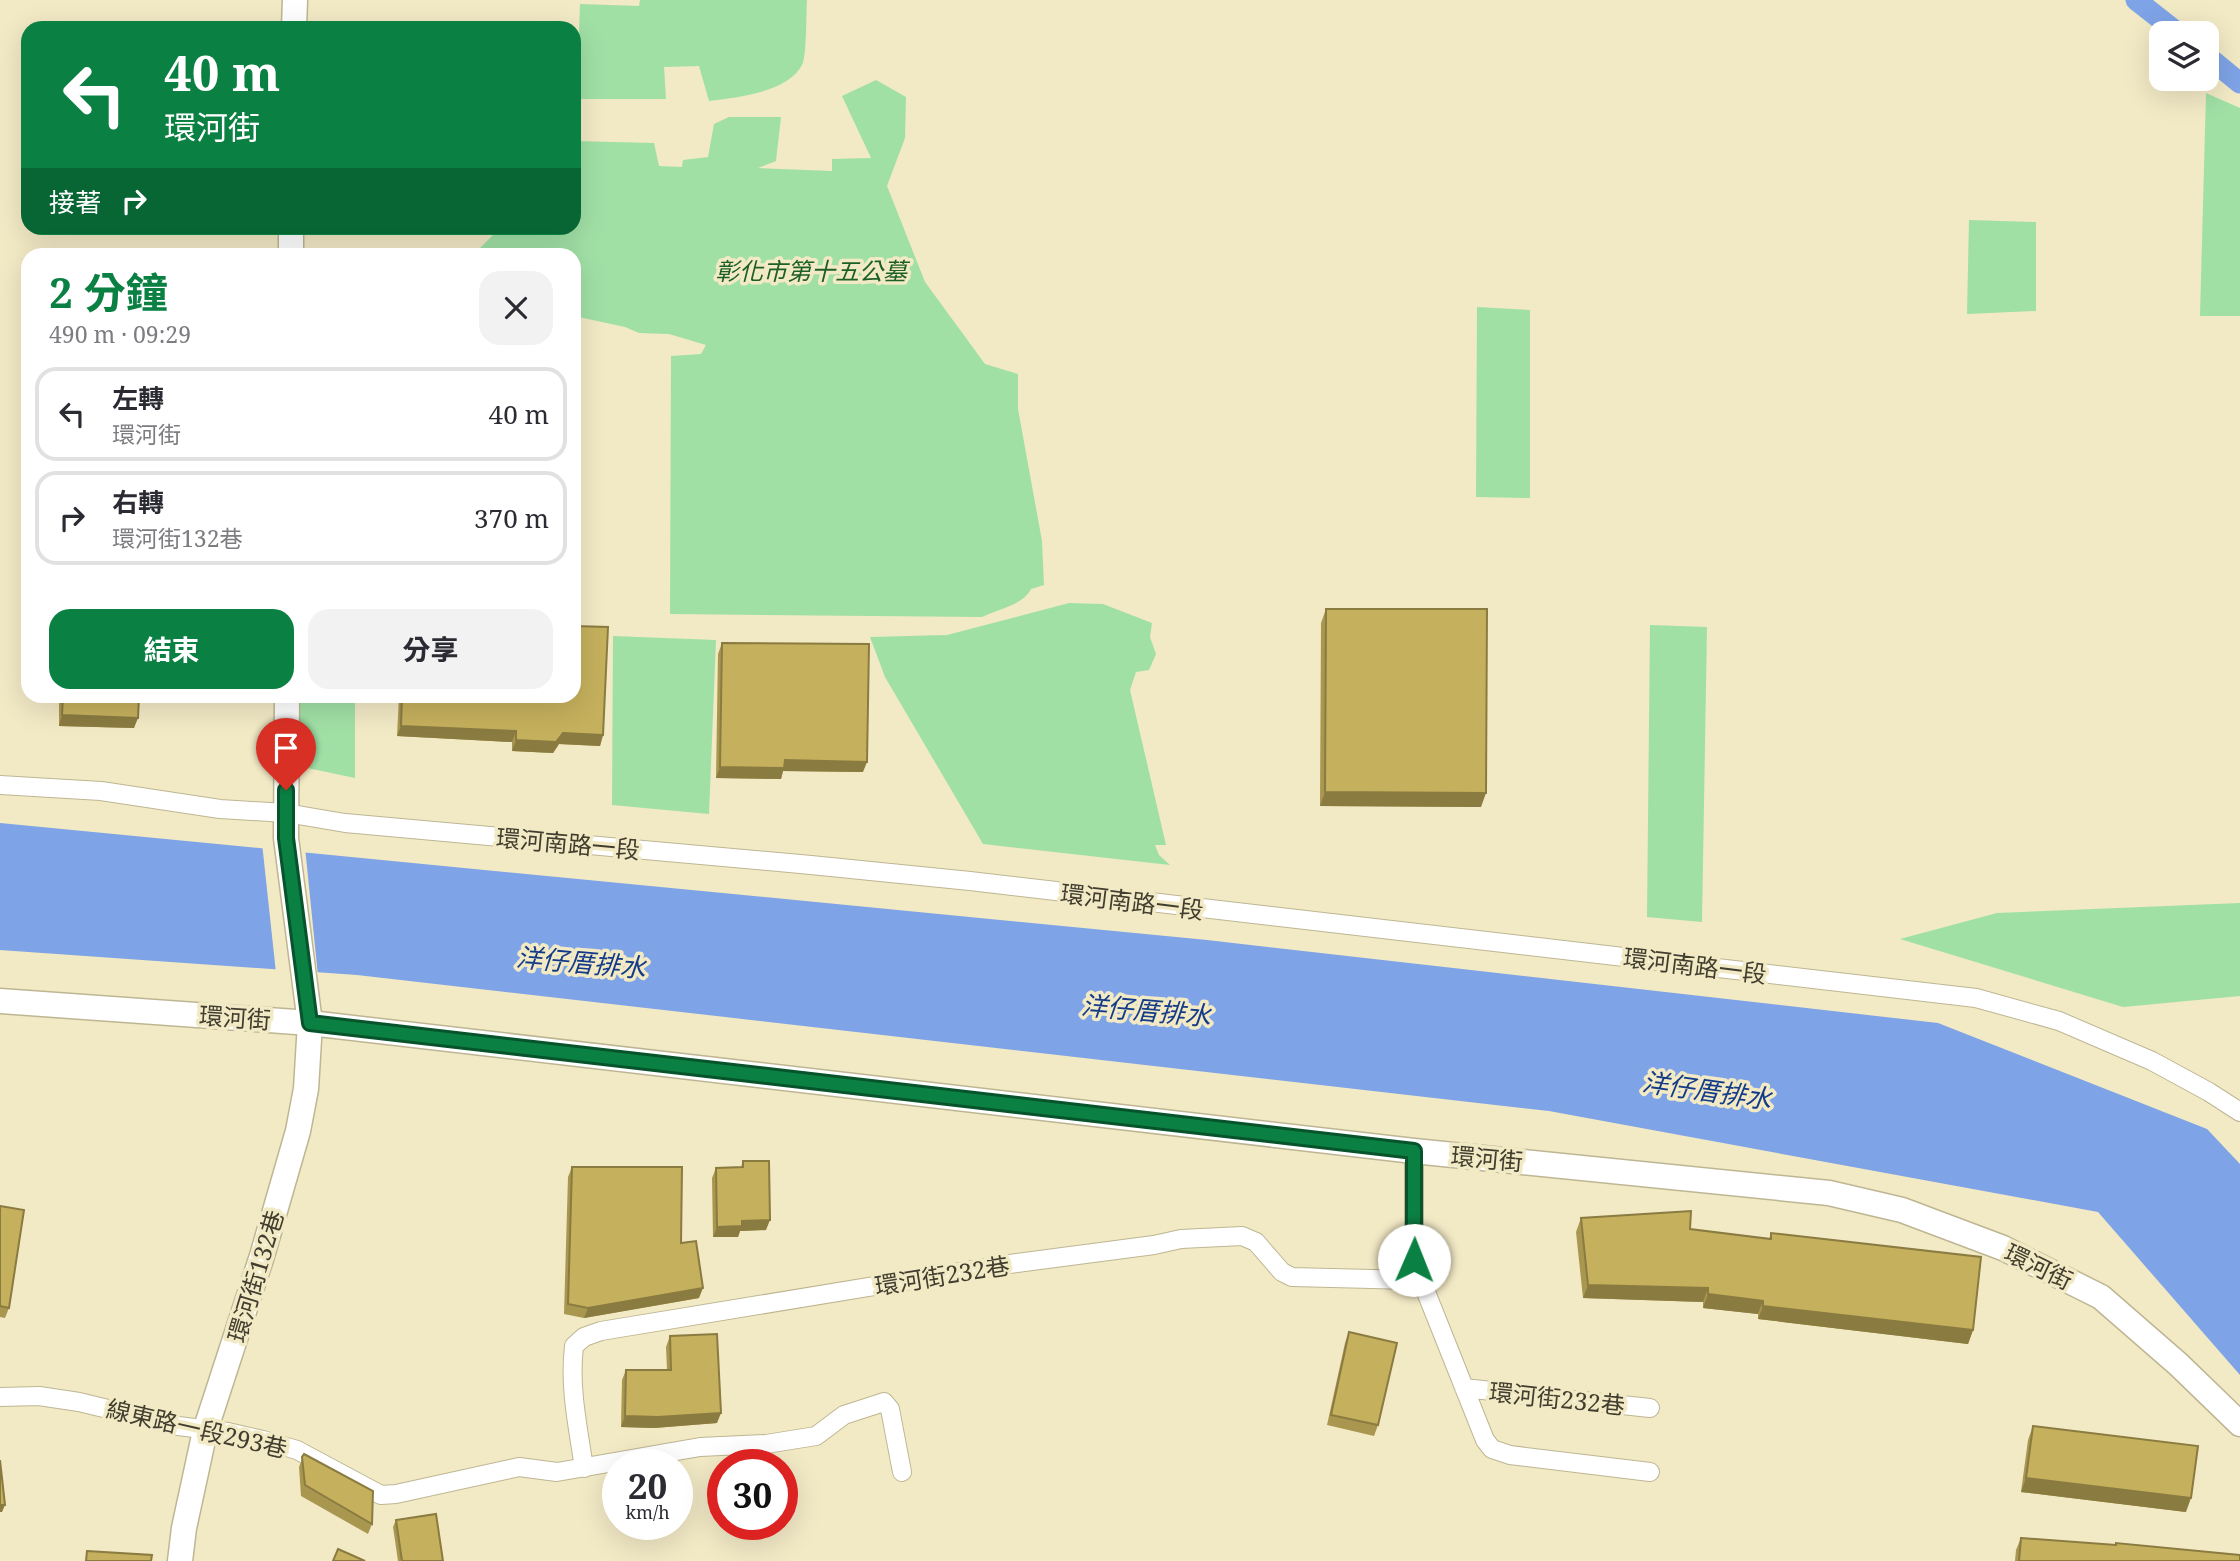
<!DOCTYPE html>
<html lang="zh-TW">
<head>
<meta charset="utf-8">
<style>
	body { margin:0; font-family:"Noto Serif","Noto Sans TC",serif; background:#f2f2f3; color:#2b2b33; height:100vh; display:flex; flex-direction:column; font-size:26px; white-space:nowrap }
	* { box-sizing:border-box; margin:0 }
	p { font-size:23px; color:#7c7c81 }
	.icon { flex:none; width:38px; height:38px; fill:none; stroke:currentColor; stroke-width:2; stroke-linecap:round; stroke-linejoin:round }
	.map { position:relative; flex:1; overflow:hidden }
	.sheet { position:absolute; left:21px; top:248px; width:560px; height:455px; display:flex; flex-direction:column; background:#fff; border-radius:21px; box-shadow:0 7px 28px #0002 }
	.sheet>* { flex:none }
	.hud { position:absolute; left:21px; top:21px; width:560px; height:214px; border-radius:21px; box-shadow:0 7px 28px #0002; background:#0b8043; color:#fff; overflow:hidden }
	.tools { position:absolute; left:2149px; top:21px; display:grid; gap:14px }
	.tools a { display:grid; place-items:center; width:70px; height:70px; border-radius:14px; background:#fff; box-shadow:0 7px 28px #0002; font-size:35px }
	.speed { position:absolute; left:602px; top:1449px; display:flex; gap:14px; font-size:35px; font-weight:700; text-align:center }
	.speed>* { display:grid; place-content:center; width:91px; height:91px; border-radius:50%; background:#fff; box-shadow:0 7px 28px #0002; line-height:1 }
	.speed small { font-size:18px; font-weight:400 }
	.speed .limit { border:10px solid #d22; background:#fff; color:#111 }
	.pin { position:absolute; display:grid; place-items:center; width:60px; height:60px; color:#fff; margin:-72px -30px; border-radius:50% 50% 50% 0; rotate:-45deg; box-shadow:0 0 7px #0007 }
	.pin .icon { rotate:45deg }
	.me { position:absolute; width:77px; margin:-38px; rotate:1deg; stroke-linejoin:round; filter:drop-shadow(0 0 5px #0008) }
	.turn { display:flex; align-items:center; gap:24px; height:147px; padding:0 28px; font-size:32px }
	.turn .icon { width:91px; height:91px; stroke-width:2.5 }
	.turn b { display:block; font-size:49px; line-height:60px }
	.then { display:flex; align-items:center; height:66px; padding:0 28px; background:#0003; gap:14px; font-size:26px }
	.round { display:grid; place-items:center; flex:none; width:74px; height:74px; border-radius:21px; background:#f2f2f3 }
	.head { display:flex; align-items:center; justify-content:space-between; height:119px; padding:0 28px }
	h1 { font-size:42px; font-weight:700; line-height:52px; color:#0b8043 }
	.cta { display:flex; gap:14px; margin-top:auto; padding:14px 28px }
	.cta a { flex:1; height:80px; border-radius:21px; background:#0b8043; color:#fff; font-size:28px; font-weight:700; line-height:80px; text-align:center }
	.cta a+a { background:#f2f2f3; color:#2b2b33 }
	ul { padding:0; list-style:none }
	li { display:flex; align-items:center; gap:21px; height:94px; margin:0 14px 10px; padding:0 14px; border:4px solid #e1e1e2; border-radius:21px }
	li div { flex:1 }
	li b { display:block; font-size:26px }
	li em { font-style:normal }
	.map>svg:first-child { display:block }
	.green { fill:#a0e0a5 }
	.water { fill:#7ea3e6 }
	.pier { fill:#f2e9c5 }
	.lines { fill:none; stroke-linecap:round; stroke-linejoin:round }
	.canal { stroke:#7ea3e6; stroke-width:21 }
	.street-casing { stroke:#beb693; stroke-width:20 }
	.secondary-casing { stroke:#beb693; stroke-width:27 }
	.street { stroke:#fff; stroke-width:18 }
	.secondary { stroke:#fff; stroke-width:24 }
	.wall { fill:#a99750 }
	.shaded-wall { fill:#8a7b41 }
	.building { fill:#c5b05d; stroke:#8a7b41; stroke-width:2 }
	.route-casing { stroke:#07532c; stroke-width:18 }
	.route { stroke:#0b8043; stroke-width:12 }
	.labels { text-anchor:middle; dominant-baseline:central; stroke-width:7; stroke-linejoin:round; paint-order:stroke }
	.park-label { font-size:24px; font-style:italic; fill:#1c5f27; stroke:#f2e9c5 }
	.street-label { font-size:24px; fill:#413d2f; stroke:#f2e9c5 }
	.water-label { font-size:26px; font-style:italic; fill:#133b88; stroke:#f2e9c5 }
</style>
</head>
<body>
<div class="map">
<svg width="2240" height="1561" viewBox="0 0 2240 1561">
	<rect width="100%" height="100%" fill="#f2e9c5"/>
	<path class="green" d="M640,0h167c-1,13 0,56 -5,65 -15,28 -65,32 -93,36l-10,-35 -35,1 2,32h-89l3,-95 59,2z
		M876,80l30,17 -1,41 -18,48 38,96 60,82 33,10v35l24,132 2,44 -13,4c-8,16 -34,21 -49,28l-312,-3 1,-258 30,-2 5,-9 -37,-11 -30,-1 -14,-6 -51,-11v-60l-101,-1 27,-27h74v-87l80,2 5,23 23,1 1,-7 25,-3 6,-33 15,-7h52l-5,44 -18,7 74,3v-12l39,-1 -29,-62z
		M2206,93l34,15v208h-40z
		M1969,220l67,2v89l-69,3z
		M1477,307l53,3v188l-54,-1z
		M1069,603l34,1 49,19 -2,14 6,17 -7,16 -13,2 -6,18 36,155h-11l4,10 11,10 -187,-21 -98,-167 -15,-40 77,-2z
		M1650,625l57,2 -5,295 -55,-5z
		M613,636l103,4 -7,174 -97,-9z
		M289,697h66v81l-62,-13z
		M2240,903v93l-117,11 -223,-68 97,-26z"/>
	<path class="water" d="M0,823l1207,117 731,83 269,106 33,35v211l-142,-163 -549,-101 -1192,-136 -357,-25z"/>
	<path class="pier" d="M262,843l43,4 13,129 -42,-3z"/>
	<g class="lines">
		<path class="canal" d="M2136,0l42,33
			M2207,56l33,27"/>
		<g class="street-casing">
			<path id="street" d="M0,785l101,6 119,18 66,4 59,10 466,42 159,16 1006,117 83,23 93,40 57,31 31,20
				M1414,1151v109l8,22
				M1464,1388l186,20
				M0,1397l39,-1 40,6 99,24 50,6 35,8 34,10 84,45 15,-1 123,-27 38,5 143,-25 66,-3 50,-8 28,-21 40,-13 6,7 12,63
				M584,1468c-6,-41 -15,-81 -10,-122l10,-9 17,-6 401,-66 152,-20 27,-6 61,-3 14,6 26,30 10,5 119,3 11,2 63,158 7,9 18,6 140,17"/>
		</g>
		<g class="secondary-casing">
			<path id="secondary" d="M294,28l1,-28
				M291,228v28
				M0,1001l310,22 1104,128 415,42 73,17 101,38 98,49 77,67 62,60
				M180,1561l4,-33 21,-97 57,-175 36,-125 8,-42 4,-66 -24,-185 1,-142"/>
		</g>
		<use href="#street" class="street"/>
		<use href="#secondary" class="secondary"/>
	</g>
	<path class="wall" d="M1326,609l155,198 -161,-1 1,-183z
		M722,643l141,129 -80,-1 -2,8 -65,-1 2,-124z
		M59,696h80l-5,32 -75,-2z
		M399,696h175l29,39 -3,11 -41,-2 -6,9 -41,-2v-9l-115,-6z
		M743,1161l23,69 -26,1 -2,6h-25l-1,-59 4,-10 25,-1z
		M572,1167l109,76 18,55 -115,20 -20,-4 4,-137z
		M0,1206l9,102 -4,10 -5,-1z
		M1581,1218l109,11 79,10 2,-6 202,97 -5,14 -210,-25v-5l-55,-6v-6l-120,-4 -7,-66z
		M1349,1332l29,93 -4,11 -47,-11 18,-82z
		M670,1336l47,87 -63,5 -33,-1 1,-47 4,-10h41l-1,-23z
		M2033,1426l153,86 -165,-20 7,-52z
		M304,1454l68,70 -4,10 -67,-38 -2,-29z
		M396,1520l47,41h-45l-5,-34z
		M2021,1538l94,7 1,-2 124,18h-225l1,-11z"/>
	<path class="shaded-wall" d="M62,715l76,3 -4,10 -75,-2z
		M401,726l115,5 -4,11 -115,-6z
		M563,733l40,2 -3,11 -41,-2 -6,9 -41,-2 4,-11z
		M785,760l82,2 -4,10 -80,-1 -2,8 -65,-1 4,-11z
		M1325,792l161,1 -5,14 -161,-1z
		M770,1220l-4,10 -26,1 -2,6h-25l4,-10 25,-6z
		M1588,1285l120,3 -5,14 -120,-4z
		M703,1288l-4,10 -115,20 4,-10z
		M1708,1294l55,7 -5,13 -55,-6z
		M1763,1306l210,24 -5,14 -210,-25z
		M721,1413l-4,10 -63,5 -33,-1 4,-11z
		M2026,1478l165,20 -5,14 -165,-20z
		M0,1505h5l-3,7h-2z"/>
	<path class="building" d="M1326,609h161l-1,184 -161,-1z
		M574,626l34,1 -5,108 -40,-2 -7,9 -40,-2v-9l-115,-5 1,-30h172z
		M722,643l147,1 -2,118 -82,-2 -1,8 -64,-1z
		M63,696h76l-1,22 -76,-3z
		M743,1161h26l1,59 -28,1v5l-25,1 -1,-59 27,-1z
		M572,1167h110l-1,76 15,-2 7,47 -115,20 -20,-4z
		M0,1206l24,4 -15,98 -9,-2z
		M1691,1211l-1,18 81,10v-6l210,24 -8,73 -210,-24v-5l-55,-7v-6l-120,-3 -7,-67z
		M1349,1332l48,11 -19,82 -47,-10z
		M717,1334l4,79 -63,4 -33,-1 1,-46h45l-1,-34z
		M2033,1426l165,20 -7,52 -165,-20z
		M304,1454l69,37 -1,33 -67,-39 -3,-28z
		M0,1460l5,45h-5z
		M436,1514l7,47h-41l-6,-41z
		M2021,1538l95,7v-2l124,12v6h-221z
		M338,1549l27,12h-32z
		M87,1551l65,4 -1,6h-65z"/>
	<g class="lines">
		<g class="route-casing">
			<path id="route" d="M286,790v48l24,185 1104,128v109"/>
		</g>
		<use href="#route" class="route"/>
	</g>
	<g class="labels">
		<g class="park-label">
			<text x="811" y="270">彰化市第十五公墓</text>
		</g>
		<g class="street-label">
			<text transform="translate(568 843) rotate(5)">環河南路一段</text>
			<text transform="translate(1132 901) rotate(7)">環河南路一段</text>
			<text transform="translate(1695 965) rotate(7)">環河南路一段</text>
			<text transform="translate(235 1017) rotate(4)">環河街</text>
			<text transform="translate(1487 1158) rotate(5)">環河街</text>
			<text transform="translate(2039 1266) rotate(26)">環河街</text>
			<text transform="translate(942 1275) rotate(-9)">環河街232巷</text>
			<text transform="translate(255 1276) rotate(-73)">環河街132巷</text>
			<text transform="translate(1557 1398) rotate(6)">環河街232巷</text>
			<text transform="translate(197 1428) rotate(13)">線東路一段293巷</text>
		</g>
		<g class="water-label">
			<text transform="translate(581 962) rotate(5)">洋仔厝排水</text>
			<text transform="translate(1146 1010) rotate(5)">洋仔厝排水</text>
			<text transform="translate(1707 1090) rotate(8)">洋仔厝排水</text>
		</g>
	</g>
</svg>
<div class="tools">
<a><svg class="icon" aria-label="layers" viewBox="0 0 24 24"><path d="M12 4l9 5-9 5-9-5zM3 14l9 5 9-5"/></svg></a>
</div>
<div class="speed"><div>20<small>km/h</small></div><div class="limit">30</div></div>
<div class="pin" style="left:286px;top:790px;background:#d93025"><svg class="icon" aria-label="arrive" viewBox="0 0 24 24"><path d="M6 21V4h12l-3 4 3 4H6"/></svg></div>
<svg class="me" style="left:1414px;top:1260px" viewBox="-20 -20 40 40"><circle r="19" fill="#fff"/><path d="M0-13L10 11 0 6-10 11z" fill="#0b8043"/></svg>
<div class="hud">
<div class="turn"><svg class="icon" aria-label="left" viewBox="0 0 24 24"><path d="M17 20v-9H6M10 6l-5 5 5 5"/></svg><div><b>40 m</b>環河街</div></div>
<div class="then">接著<svg class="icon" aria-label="right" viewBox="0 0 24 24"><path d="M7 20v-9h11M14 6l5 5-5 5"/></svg></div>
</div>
<section class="sheet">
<div class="head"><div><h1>2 分鐘</h1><p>490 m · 09:29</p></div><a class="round"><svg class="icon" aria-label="close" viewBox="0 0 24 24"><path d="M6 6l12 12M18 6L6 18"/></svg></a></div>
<ul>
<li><svg class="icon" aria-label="left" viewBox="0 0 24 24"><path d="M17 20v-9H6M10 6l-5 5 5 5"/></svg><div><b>左轉</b><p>環河街</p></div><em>40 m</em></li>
<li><svg class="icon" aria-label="right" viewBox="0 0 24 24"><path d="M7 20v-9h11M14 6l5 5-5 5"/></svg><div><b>右轉</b><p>環河街132巷</p></div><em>370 m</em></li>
</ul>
<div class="cta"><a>結束</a><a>分享</a></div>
</section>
</div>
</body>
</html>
